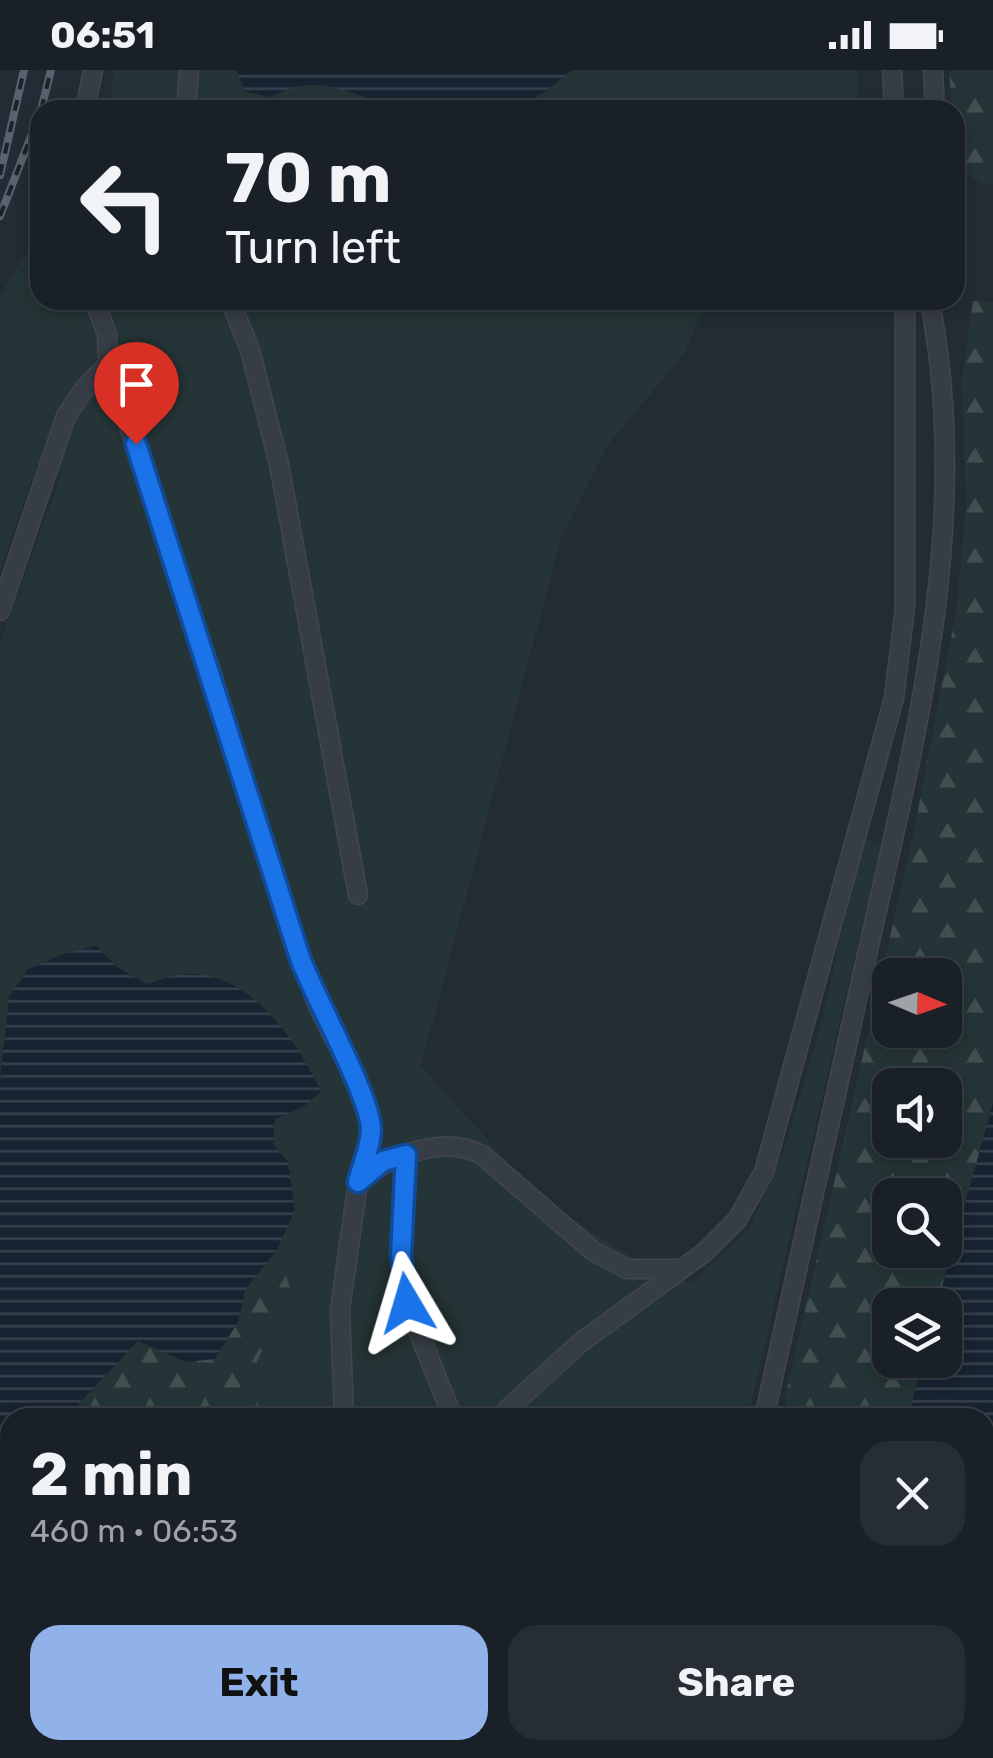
<!DOCTYPE html>
<html lang="en">
<head>
<meta charset="utf-8">
<style>
	body { margin:0; font-family:Rubik,sans-serif; background:#272d34; color:#f1f3f6; height:100vh; display:flex; flex-direction:column; font-size:38px; white-space:nowrap }
	* { box-sizing:border-box; margin:0 }
	p { font-size:32px; color:#9fa3a8 }
	.icon { flex:none; width:55px; height:55px; fill:none; stroke:currentColor; stroke-width:2; stroke-linecap:round; stroke-linejoin:round }
	.map { position:relative; flex:1; overflow:hidden }
	.details { position:absolute; left:0px; top:1338px; width:995px; height:352px; display:flex; flex-direction:column; background:#1a2028; border-radius:30px 30px 0 0; box-shadow:0 5px 15px #0003,0 0 0 2px #383e45 }
	.details>* { flex:none }
	.guide { position:absolute; left:30px; top:30px; width:935px; height:210px; border-radius:30px; box-shadow:0 5px 15px #0003,0 0 0 2px #383e45; background:#1a2028; color:#f1f3f6; overflow:hidden }
	.needle { width:65px; rotate:92deg }
	.fabs { position:absolute; left:872px; top:888px; display:grid; gap:20px }
	.fabs a { display:grid; place-items:center; width:90px; height:90px; border-radius:20px; background:#1a2028; box-shadow:0 5px 15px #0003,0 0 0 2px #383e45; font-size:50px }
	.pin { position:absolute; display:grid; place-items:center; width:85px; height:85px; color:#fff; margin:-102px -42px; border-radius:50% 50% 50% 0; rotate:-45deg; box-shadow:0 0 10px #0007 }
	.pin .icon { rotate:45deg }
	.me { position:absolute; width:110px; margin:-55px; rotate:353deg; stroke-linejoin:round; filter:drop-shadow(0 0 8px #0008) }
	.turn { display:flex; align-items:center; gap:35px; height:210px; padding:0 30px; font-size:45px }
	.turn .icon { width:130px; height:130px; stroke-width:2.5 }
	.turn b { display:block; font-size:70px; line-height:85px }
	.round { display:grid; place-items:center; flex:none; width:105px; height:105px; border-radius:30px; background:#272d34 }
	.head { display:flex; align-items:center; justify-content:space-between; height:170px; padding:0 30px }
	h1 { font-size:60px; font-weight:700; line-height:75px }
	.cta { display:flex; gap:20px; margin-top:auto; padding:20px 30px }
	.cta a { flex:1; height:115px; border-radius:30px; background:#90b2e9; color:#111; font-size:40px; font-weight:700; line-height:115px; text-align:center }
	.cta a+a { background:#272d34; color:#f1f3f6 }
	.status { display:flex; justify-content:space-between; align-items:center; height:70px; padding:0 50px; background:#1a2028; direction:ltr }
	.status svg { height:28px; fill:currentColor }
	.map>svg:first-child { display:block }
	.grass { fill:#253436 }
	.forest { fill:url(#forest-firs); fill-rule:evenodd }
	.water { fill:url(#water-rules) }
	.lines { fill:none; stroke-linecap:round; stroke-linejoin:round }
	.minor-casing { stroke:#40464f; stroke-width:21 }
	.minor { stroke:#373d46; stroke-width:18 }
	.rail-casing { stroke:#59616d; stroke-width:8 }
	.rail { stroke:#1c222b; stroke-width:4; stroke-dasharray:11; stroke-linecap:butt }
	.route-casing { stroke:#114b97; stroke-width:25 }
	.route { stroke:#1a73e8; stroke-width:18 }
</style>
</head>
<body>
<div class="status"><b>06:51</b><svg viewBox="0 0 49 12"><path d="M0 12V9h3v3zM5 12V6h3v6zM10 12V3h3v9zM15 12V0h3v12zM26 1h20v11H26zM47 4h2v5h-2z"/></svg></div>
<div class="map">
<svg width="993" height="1688" viewBox="0 0 993 1688">
	<defs>
		<pattern id="forest-firs" width="22" height="20" patternUnits="userSpaceOnUse" patternTransform="scale(2.5)"><rect width="22" height="20" fill="#253436"/><path d="M5 1l3.5 6h-7zM16 11l3.5 6h-7z" fill="#424f51"/></pattern>
		<pattern id="water-rules" width="6" height="5" patternUnits="userSpaceOnUse" patternTransform="scale(2.5)"><rect width="6" height="5" fill="#182331"/><path d="M0 2.5h6" fill="none" stroke="#37414d"/></pattern>
	</defs>
	<rect width="100%" height="100%" fill="#232b35"/>
	<path class="grass" d="M114,0h743v40h-748z
		M40,182v48h667l-22,53 -78,93 -46,93 -140,527 118,131 106,69 46,17 58,-54 34,-76 38,-128 42,-187 18,6 -133,573h-490l-1,-55 33,-74 -13,-38c17,-38 25,-72 -4,-106l2,-25 28,-12 -117,-133 -40,10 -29,-17 -21,-21 -87,51 -9,84v-439l61,-167 -23,-11 -38,106v-274l24,-40z
		M332,1680h441l3,8h-445z"/>
	<path class="forest" d="M949,0h44v114l-14,-1 -24,-21z
		M973,231l20,1v801l-56,202h-47v55h32l-13,57 -124,1 1,-24 128,-563 42,-219 10,-104 -4,-128zM890,905h55v55h-55zM890,1015h55v55h-55zM890,1125h55v55h-55z
		M277,1180l13,38 -33,74 1,55 -192,1 72,-78 48,22 52,-40 7,-32z
		M993,1371v314l-8,-44v-207z
		M0,1486l10,1v193h297l-1,8h-306z
		M808,1680h85l2,8h-84z"/>
	<path class="water" d="M236,0h336c-17,15 -37,30 -59,38 -22,9 -92,3 -116,-2 -47,-11 -81,-36 -126,-9l-25,-5z
		M96,876l21,21 29,17c12,-3 26,-9 39,-10 64,-4 113,67 136,118l-18,15 -28,12 -2,25 15,18 7,48 -18,40 -32,40 -7,32 -23,37 -29,3 -48,-21 -72,76 -56,1v139l-10,-1v-475l9,-84 19,-28 35,-15z
		M993,1033v338l-8,63v-86l-76,-1 13,-57h23v-55h-8z
		M985,1641l8,47h-98l-2,-8h92z"/>
	<g class="lines">
		<g class="minor-casing">
			<path id="minor" d="M892,0l2,40
				M933,0l2,40
				M85,40l8,-40
				M186,40l3,-40
				M94,230l13,34 1,30 103,307 89,287 18,49 48,94 5,30 -13,51 -18,127 4,109
				M230,230l20,50 29,114 79,431
				M0,541l66,-195 19,-28 23,-24
				M406,1085l-5,100 6,48 46,115
				M358,1111c32,-25 86,-47 124,-26l111,96 34,18h53
				M498,1348l82,-75 125,-91 32,-32 27,-48 130,-474 11,-91v-307
				M764,1348c34,-156 69,-312 104,-468 47,-210 103,-421 64,-637
				M586,1680l3,8
				M785,1680l2,8
				M320,1688l1,-8"/>
		</g>
		<use href="#minor" class="minor"/>
		<g class="rail-casing">
			<path id="rail" d="M41,40l10,-40
				M0,105l24,-105
				M0,146l40,-103"/>
		</g>
		<use href="#rail" class="rail"/>
	</g>
	<g class="lines">
		<g class="route-casing">
			<path id="route" d="M136,374l164,514c15,40 70,138 71,171 0,17 -9,37 -13,53l25,-21 23,-6 -5,100 6,48"/>
		</g>
		<use href="#route" class="route"/>
	</g>
</svg>
<div class="fabs">
<a><svg class="needle" viewBox="-14 -14 28 28"><path d="M0-13l5 13h-10z" fill="#e53935"/><path d="M0 13l5-13h-10z" fill="#9fa3a8"/></svg></a>
<a><svg class="icon" aria-label="sound" viewBox="0 0 24 24"><path d="M4 9h4l5-4v14l-5-4H4zM17 9q2 3 0 6"/></svg></a>
<a><svg class="icon" aria-label="search" viewBox="0 0 24 24"><circle cx="10" cy="10" r="6"/><path d="M15 15l6 6"/></svg></a>
<a><svg class="icon" aria-label="layers" viewBox="0 0 24 24"><path d="M12 4l9 5-9 5-9-5zM3 14l9 5 9-5"/></svg></a>
</div>
<div class="pin" style="left:136px;top:374px;background:#d93025"><svg class="icon" aria-label="arrive" viewBox="0 0 24 24"><path d="M6 21V4h12l-3 4 3 4H6"/></svg></div>
<svg class="me" style="left:407px;top:1233px" viewBox="-20 -20 40 40"><path d="M0-17L14 15 0 8-14 15z" fill="#1a73e8" stroke="#fff" stroke-width="4"/></svg>
<div class="guide">
<div class="turn"><svg class="icon" aria-label="left" viewBox="0 0 24 24"><path d="M17 20v-9H6M10 6l-5 5 5 5"/></svg><div><b>70 m</b>Turn left</div></div>
</div>
<section class="details">
<div class="head"><div><h1>2 min</h1><p>460 m · 06:53</p></div><a class="round"><svg class="icon" aria-label="close" viewBox="0 0 24 24"><path d="M6 6l12 12M18 6L6 18"/></svg></a></div>
<div class="cta"><a>Exit</a><a>Share</a></div>
</section>
</div>
</body>
</html>
